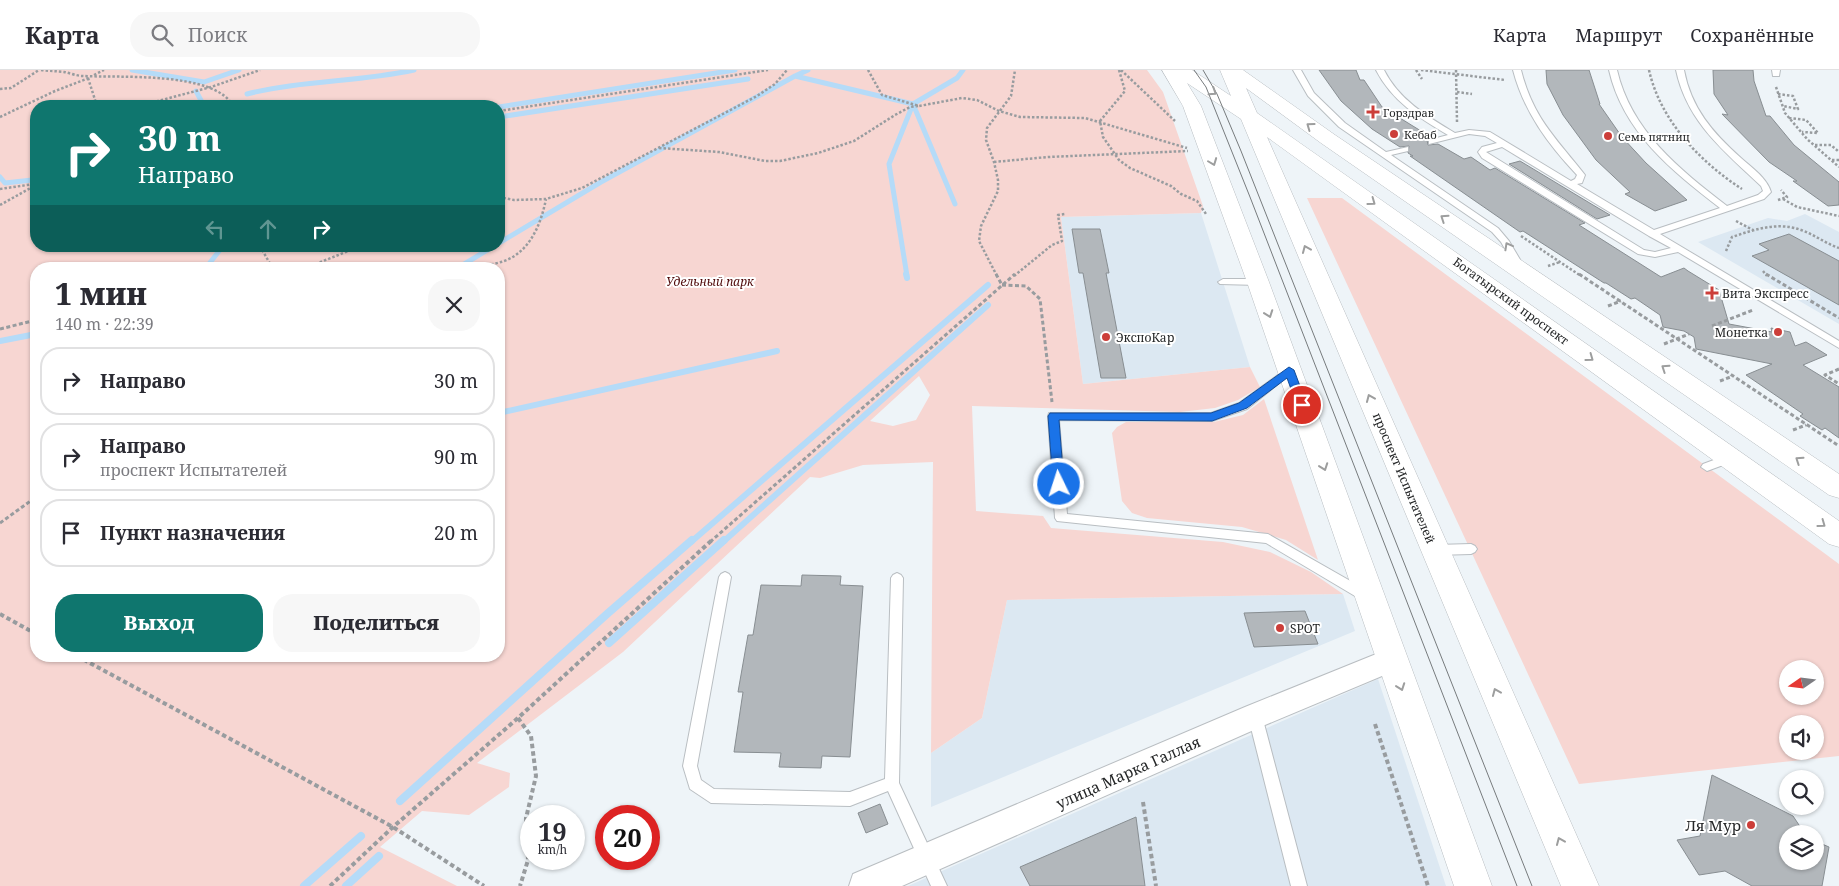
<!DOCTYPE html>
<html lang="ru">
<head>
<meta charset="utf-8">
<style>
	body { margin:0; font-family:"Noto Serif",serif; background:#f7f7f7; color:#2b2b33; height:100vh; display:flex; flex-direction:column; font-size:19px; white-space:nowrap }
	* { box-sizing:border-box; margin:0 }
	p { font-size:16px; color:#7c7c81 }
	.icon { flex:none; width:28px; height:28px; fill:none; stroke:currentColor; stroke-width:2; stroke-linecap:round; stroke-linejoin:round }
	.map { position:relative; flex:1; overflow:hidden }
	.side { position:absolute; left:30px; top:192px; width:475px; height:400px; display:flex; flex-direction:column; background:#fff; border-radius:20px; box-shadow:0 1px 4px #0004 }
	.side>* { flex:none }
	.banner { position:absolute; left:30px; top:30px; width:475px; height:152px; border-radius:20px; box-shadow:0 1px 4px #0004; background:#0f766e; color:#fff; overflow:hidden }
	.needle { width:32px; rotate:256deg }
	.buttons { position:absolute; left:1779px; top:590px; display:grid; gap:10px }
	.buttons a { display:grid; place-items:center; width:45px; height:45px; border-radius:50%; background:#fff; box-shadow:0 1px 4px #0004; font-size:25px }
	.speed { position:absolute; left:520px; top:735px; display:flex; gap:10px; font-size:25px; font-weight:700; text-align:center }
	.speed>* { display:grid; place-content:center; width:65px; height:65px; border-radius:50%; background:#fff; box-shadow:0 1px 4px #0004; line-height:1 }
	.speed small { font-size:12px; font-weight:400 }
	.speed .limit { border:8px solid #d22; background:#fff; color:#111 }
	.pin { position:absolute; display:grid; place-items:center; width:42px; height:42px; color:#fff; margin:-21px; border:2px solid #fff; border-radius:50%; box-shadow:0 1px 5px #0007 }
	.me { position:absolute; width:55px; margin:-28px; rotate:356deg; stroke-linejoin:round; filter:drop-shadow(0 0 4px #0008) }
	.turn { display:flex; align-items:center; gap:18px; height:105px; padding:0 25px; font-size:22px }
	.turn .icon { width:65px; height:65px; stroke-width:2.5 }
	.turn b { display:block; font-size:35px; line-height:42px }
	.lanes { display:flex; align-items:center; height:48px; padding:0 25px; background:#0003; justify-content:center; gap:25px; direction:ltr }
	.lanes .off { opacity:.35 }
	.round { display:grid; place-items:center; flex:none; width:52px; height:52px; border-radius:20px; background:#f7f7f7 }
	.overview { display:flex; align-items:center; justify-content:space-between; height:85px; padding:0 25px }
	h1 { font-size:30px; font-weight:800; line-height:38px }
	.button { display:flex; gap:10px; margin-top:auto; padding:10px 25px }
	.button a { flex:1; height:58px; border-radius:20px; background:#0f766e; color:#fff; font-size:20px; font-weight:800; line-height:58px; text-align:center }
	.button a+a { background:#f7f7f7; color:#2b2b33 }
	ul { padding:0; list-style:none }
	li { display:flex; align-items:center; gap:15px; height:68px; margin:0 10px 8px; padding:0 15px; border:2px solid #e1e1e2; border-radius:20px }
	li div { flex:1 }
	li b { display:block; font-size:19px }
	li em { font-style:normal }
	header { display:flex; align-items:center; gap:30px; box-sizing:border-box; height:70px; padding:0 25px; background:#fff; border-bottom:1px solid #e1e1e2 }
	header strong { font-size:24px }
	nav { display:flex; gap:28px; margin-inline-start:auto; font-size:18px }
	.search { width:350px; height:45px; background:#f7f7f7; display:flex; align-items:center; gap:12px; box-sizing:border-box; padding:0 18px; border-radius:20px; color:#7c7c81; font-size:19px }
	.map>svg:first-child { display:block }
	.built { fill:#dce8f2 }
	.green { fill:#f7d6d2; fill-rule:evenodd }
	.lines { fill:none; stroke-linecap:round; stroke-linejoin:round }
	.stream-far2 { stroke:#b5dbf8; stroke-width:5 }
	.stream-far1 { stroke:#b5dbf8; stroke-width:6 }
	.stream { stroke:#b5dbf8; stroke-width:8 }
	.building { fill:#b2b7bb; stroke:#888e92 }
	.lane-casing { stroke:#b9bec2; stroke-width:2 }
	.street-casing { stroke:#b9bec2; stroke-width:2 }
	.secondary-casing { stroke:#b9bec2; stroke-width:1 }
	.path-far2 { stroke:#989c9f; stroke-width:2.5; stroke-dasharray:2.5 2; stroke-linecap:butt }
	.path-far1 { stroke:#989c9f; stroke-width:3; stroke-dasharray:4 2.5; stroke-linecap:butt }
	.path { stroke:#989c9f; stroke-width:4; stroke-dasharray:4.5 3; stroke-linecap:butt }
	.lane { fill:#fff; fill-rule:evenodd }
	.street { fill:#fff; fill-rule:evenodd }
	.secondary { fill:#fff; fill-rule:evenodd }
	.tram { stroke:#777b7d; stroke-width:1 }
	.oneway { stroke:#9d9e9e }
	.route { fill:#1a73e8; stroke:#114b97 }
	.poi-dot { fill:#cc3e39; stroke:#fff; stroke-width:2 }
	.labels { text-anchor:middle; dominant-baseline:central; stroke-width:4; stroke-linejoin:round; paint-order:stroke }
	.far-poi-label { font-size:11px; fill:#252728; stroke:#fff; text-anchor:start }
	.park-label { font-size:12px; font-style:italic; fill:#500b0b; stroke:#fff }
	.poi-label { font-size:12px; fill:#252728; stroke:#fff; text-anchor:start }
	.street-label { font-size:12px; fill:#252728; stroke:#fff }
	.near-street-label { font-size:15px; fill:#252728; stroke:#fff }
	.near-poi-label { font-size:15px; fill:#252728; stroke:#fff; text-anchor:end }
</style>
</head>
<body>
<header>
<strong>Карта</strong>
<div class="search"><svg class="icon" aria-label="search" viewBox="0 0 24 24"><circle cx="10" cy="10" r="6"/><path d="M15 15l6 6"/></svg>Поиск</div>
<nav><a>Карта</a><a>Маршрут</a><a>Сохранённые</a></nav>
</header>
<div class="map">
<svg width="1839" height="816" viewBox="0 0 1839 816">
	<rect width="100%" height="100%" fill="#eef4f8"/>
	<path class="built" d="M1201,143l49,154 -167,17 -22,-167z
		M1805,144l34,18v92l-141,-82 70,-24 19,3z
		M1343,524l12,37 -424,176v-54l51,-35 25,-118z
		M1378,609l68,207h-538z"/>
	<path class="green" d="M0,0h1147l16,22 40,114 -2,7 -140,4 22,167 167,-17 10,20 -22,13 -23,8 -35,4 -208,-6 4,105 67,5 8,12 172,14 47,10 41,20 32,22 -336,6 -25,118 -51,35 2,-291 -70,3 -43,13 -10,-1 -187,175 -146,111 33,10 -1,14 -40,28 -47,-4 -42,36 77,39h-457zM36,36h463v140h-463zM36,199h463v387h-463zM919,306l11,19 -14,25 -23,6 -23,-5z
		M1307,128h35l497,366v192l-260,28zM1788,599h27v27h-27zM1788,654h27v27h-27z
		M1264,329l54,161 -32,-20 -44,-13 -95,-9 -15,-5 -10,-12 -10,-68 5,-6 9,-5h88l29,-7z"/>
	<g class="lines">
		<path class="stream-far2" d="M132,0l72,12 35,-12
			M795,6l13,-6
			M196,21l8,15
			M247,24c55,-14 112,-12 167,-24
			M499,37l236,-37
			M499,47l249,-38
			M0,107l5,6 27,-3
			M955,134l-42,-100 44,-26 6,-8
			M499,173l102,-61 194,-106 118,28 -24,60 18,112
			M205,199l18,-23
			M456,199l38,-23"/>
		<path class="stream-far1" d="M906,204l1,4
			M0,271l36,-7
			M499,343l278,-62
			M691,472l297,-257
			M723,472l265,-237"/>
		<path class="stream" d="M609,573l115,-103
			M400,731l207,-187 85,-74
			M304,816l57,-50
			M346,816l33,-30"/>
	</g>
	<path class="building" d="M1319,0h37l4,10h4l18,27 39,24h-2l10,7 -2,2 1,5 10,-1 26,15 7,-2 19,13 5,-2 90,55 -6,2 82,52 23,-9 4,3 31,19 10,34 43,8 -1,-4 19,4 5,14 11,-4 21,13 -24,10 36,22v51l-14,-10 -3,2 -22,-14 3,-2 -57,-39 26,-11 -76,-15 -2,-12 -10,-6 -21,-4 -3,-12 -25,-17 -4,1 -25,-16h-2l-81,-52 -3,1 -110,-76h3l-5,-3 1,-7 -9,1 -28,-18 -31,-28z
		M1546,0h43l11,34h-1l23,33 24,26 41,37 -32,11 -30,-17 5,-2 -34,-32 -33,-45 -16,-31z
		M1713,0h40l1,11 12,35h4l24,29 45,37v23l-11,1 -35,-25h4l-28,-19 -47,-48 6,1 -14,-21z
		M1520,91l73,44 17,10 -13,4 -88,-55z
		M1072,159h28l9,44h-3l20,105h-25l-18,-105h-4z
		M1789,164l50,27v44l-87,-49 17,-6 -10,-6z
		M802,505l39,1 -1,9 23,1 -13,171 -28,-1 -1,12 -42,-1 2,-14 -47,-1 9,-60h-5l10,-57h5l8,-50 40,1z
		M1305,541l13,33 -64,3 -10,-34z
		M1712,705l81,41 12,18h-17v27h27v-20l14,6 -7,39h-70l-27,-15 -26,4 -22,-35 23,-4z
		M880,734l8,20 -22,9 -8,-20z
		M1136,747l9,69h-115l-10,-19z"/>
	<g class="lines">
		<g class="lane-casing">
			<path id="lane" d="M1293,0h8l13,23 31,30 41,29 22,-5v4l-17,4 107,73 11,13 16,27 -2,2h-6l-16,-28 -9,-10 -153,-105 -31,-31z
				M1376,0h8c15,30 43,46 71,63l14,-3 21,2 81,49 4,-2 2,-4c-29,-31 -53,-63 -64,-105h8c12,48 35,68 64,105l-3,8 -5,1 77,46 66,-22c-48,-37 -97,-76 -111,-138h8c14,61 62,99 110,136l31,-11 5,-4 -2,-5c-37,-35 -74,-64 -85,-116h8c7,38 29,63 57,88 11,10 26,20 30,34l-7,7 -104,35 179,107v7l-161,-96 -23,5 -17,-3 -156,-96 -4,-6 4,-5 15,-4 -12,-7 -16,-2 -40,10v-4l19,-5c-29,-17 -56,-34 -72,-65zM1502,77l147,89 22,12 -16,4 -11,-2 -158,-98z
				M1772,0h8l-1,6h-6z
				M1223,209h35l5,3 -5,3 -38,-1 -2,-2z
				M1289,297l5,3 -1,2 -46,37 -35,12 -153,-1 8,94 201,20 100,57 2,4 -2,4 -4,1 -4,-1 -94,-56 -209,-22 -2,-3 -7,-102 1,-3h162l28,-10z
				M1730,384l4,1 2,3 -2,3 -27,10 -6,-4 2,-3z
				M1471,474l4,2 2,3 -2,3 -4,2 -35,1 -4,-2 -2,-3 2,-3 4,-2z
				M725,502l4,2 2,3 -34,189 4,14 13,9 136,3 35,-13 6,-201 2,-3 4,-2 4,2 2,3 -4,205 48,103h-16l-43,-95 -38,15 -139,-3 -21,-14 -7,-23 36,-189 2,-3z
				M1255,640l5,2 2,4 45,170h-16l-43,-170 2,-4z"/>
		</g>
		<g class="street-casing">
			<path id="street" d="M1391,578l10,4 4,8 -4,8 -136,57 -363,161h-53l4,-12 392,-167z"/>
		</g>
		<g class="secondary-casing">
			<path id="secondary" d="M1162,0h30l39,26 -11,-26h23l92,65 504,339v24l-10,-3 -508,-352 -75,-55 11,25 582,408v26l-10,-3 -562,-407 332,749h-38l-320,-767 -54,-36 14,23 68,176 223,604h-38l-207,-604 -64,-176z"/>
		</g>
		<path class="path-far2" d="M41,0c8,1 15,1 23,2 6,1 13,4 19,4 35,2 132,-5 150,30
			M868,0l14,25 37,11 43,-8 15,2 22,11 21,6 65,1 102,30
			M1119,0l6,21 -25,30 3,16 16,23 11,8 41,18 10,8 16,7 9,13
			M1121,0l54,51
			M1416,0l6,9
			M1421,0l84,10
			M1456,0l1,52
			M1649,0c11,50 51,92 93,119
			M94,5l10,-5
			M88,8l9,28
			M1776,17l9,26 22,26 32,28
			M0,19l11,-1 28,-18
			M1457,22l15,2
			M1778,24l15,2 5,13 -15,-3
			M139,36l72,-19 49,-17
			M499,41l269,-41
			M0,47l55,-26 34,-13
			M1789,48l17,2 12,13 -16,-1
			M1815,75h16l8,7
			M659,78l60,4 46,9h15l38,-8 36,-12 41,-26 15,-8 9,-1
			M1832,90h7
			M994,92l54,-5 140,-6
			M0,119l34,-5
			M499,127l15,3 32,-1 36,-11 175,-92 18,-12 12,-14
			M1783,129l14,8 42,9
			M1778,130l9,-3 -6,-7
			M0,135l36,-20
			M1736,151l17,9
			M1521,166l60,40
			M260,176l13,23
			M1726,181l6,-14c24,-8 47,-16 72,-6 12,5 23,13 35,17
			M1548,196l12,-4
			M303,199l58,-23
			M469,199c11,-3 24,-4 35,-8 26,-9 37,-37 42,-62
			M1763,201l4,5
			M997,206l-18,-35 2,-15 17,-35v-11l-4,-18 -8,-22 1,-12 24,-32 4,-26
			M1014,206l38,-31 10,-4 -4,-26 7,-1"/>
		<path class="path-far1" d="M996,204l6,11
			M1579,204l260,172
			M1766,204l73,44
			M1002,215l24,1 14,13 12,103
			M1608,236l13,-5
			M1712,256l41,-16
			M0,259l36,-9
			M1664,274l25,-10
			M1839,299l-14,6 14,9
			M1720,311l13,-5
			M1793,360l13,-5
			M0,453l36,-26
			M710,472l305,-268"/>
		<path class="path" d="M0,544l36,20
			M77,586l316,171 91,59
			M518,648l13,18 5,40 -10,42 2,42 -8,26
			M1375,654l53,162
			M1143,732l13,84
			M330,816l63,-59 125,-109 194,-178"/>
		<use href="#lane" class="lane"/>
		<use href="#street" class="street"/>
		<use href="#secondary" class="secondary"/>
		<path class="tram" d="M1194,0l12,17 44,110 267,689
			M1203,0l14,24 24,57 291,735"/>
	</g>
	<defs><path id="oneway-chevron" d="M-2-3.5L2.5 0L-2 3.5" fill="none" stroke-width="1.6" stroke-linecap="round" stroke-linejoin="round" transform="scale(1.25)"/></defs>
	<g class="oneway">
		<use href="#oneway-chevron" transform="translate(1213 22) rotate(33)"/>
		<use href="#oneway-chevron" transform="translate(1310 56) rotate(-144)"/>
		<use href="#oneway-chevron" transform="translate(1213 92) rotate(69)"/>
		<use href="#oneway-chevron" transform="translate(1372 132) rotate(36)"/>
		<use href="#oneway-chevron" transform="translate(1444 148) rotate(-146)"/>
		<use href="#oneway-chevron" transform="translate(1508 176) rotate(-119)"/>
		<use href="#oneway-chevron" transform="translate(1306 179) rotate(-113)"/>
		<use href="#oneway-chevron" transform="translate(1269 244) rotate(70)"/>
		<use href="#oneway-chevron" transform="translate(1590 288) rotate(36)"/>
		<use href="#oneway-chevron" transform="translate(1665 298) rotate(-146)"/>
		<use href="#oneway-chevron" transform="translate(1370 328) rotate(-113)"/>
		<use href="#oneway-chevron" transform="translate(1799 390) rotate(-146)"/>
		<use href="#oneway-chevron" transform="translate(1324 397) rotate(70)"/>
		<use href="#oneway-chevron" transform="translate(1822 454) rotate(36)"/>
		<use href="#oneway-chevron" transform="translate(1401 617) rotate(70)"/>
		<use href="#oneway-chevron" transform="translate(1496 622) rotate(-113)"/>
		<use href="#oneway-chevron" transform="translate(1560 771) rotate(-113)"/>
	</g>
	<path class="route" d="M1289,297l5,3 13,35 -2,3h-7l-11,-30 -40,30 -35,13 -153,-1 5,64 -5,4 -6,-4 -5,-68 2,-3h161l28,-10z"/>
	<g class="poi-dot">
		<path d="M1370.5 34.5h5v5h5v5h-5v5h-5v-5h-5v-5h5z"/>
		<circle cx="1394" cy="64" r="5"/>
		<circle cx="1608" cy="66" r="5"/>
		<path d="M1709.5 215.5h5v5h5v5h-5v5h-5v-5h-5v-5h5z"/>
		<circle cx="1778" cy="262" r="5"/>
		<circle cx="1106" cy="267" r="5"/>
		<circle cx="1280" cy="558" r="5"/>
		<circle cx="1751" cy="755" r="5"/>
	</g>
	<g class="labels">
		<g class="far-poi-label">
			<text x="1383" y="42">Горздрав</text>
			<text x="1404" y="64">Кебаб</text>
			<text x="1618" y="66">Семь пятниц</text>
		</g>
		<g class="park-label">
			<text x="710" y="211">Удельный парк</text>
		</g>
		<g class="poi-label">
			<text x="1722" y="223">Вита Экспресс</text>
			<text x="1768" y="262" text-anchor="end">Монетка</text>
			<text x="1116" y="267">ЭкспоКар</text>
			<text x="1290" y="558">SPOT</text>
		</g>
		<g class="street-label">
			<text transform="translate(1511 231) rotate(36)">Богатырский проспект</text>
			<text transform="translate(1404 408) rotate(67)">проспект Испытателей</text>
		</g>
		<g class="near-street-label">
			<text transform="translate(1128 702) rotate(-24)">улица Марка Галлая</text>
		</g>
		<g class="near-poi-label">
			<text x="1741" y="755">Ля Мур</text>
		</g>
	</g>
</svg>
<div class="buttons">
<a><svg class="needle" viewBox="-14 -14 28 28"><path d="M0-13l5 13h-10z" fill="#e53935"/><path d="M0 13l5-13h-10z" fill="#7c7c81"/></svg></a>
<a><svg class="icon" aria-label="sound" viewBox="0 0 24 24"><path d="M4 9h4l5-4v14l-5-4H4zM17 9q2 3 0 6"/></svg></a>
<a><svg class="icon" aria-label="search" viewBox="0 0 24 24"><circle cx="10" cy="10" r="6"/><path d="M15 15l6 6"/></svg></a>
<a><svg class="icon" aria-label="layers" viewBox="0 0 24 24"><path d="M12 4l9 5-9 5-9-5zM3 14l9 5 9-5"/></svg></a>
</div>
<div class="speed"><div>19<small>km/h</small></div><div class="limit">20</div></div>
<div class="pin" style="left:1302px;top:335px;background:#d93025"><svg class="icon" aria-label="arrive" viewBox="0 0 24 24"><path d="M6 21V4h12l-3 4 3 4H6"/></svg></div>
<svg class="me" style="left:1059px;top:414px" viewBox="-20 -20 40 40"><circle r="17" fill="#1a73e8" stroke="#fff" stroke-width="3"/><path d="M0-11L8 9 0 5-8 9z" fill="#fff"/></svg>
<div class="banner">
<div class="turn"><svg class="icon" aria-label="right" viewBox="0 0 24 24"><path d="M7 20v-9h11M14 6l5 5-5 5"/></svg><div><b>30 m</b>Направо</div></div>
<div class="lanes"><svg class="icon off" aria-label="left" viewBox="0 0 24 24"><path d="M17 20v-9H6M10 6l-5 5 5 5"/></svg><svg class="icon off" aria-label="ahead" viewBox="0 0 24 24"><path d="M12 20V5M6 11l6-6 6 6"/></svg><svg class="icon" aria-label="right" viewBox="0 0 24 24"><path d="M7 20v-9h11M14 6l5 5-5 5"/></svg></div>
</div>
<section class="side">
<div class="overview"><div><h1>1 мин</h1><p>140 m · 22:39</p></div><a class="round"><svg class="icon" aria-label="close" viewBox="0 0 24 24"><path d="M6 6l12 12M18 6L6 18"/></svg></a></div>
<ul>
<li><svg class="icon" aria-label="right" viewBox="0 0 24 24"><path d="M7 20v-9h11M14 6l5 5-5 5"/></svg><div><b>Направо</b></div><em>30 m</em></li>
<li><svg class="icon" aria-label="right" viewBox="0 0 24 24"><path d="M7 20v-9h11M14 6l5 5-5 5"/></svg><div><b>Направо</b><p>проспект Испытателей</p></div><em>90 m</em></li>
<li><svg class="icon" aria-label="arrive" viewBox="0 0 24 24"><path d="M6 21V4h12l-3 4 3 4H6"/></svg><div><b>Пункт назначения</b></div><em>20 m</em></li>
</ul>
<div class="button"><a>Выход</a><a>Поделиться</a></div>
</section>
</div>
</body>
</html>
